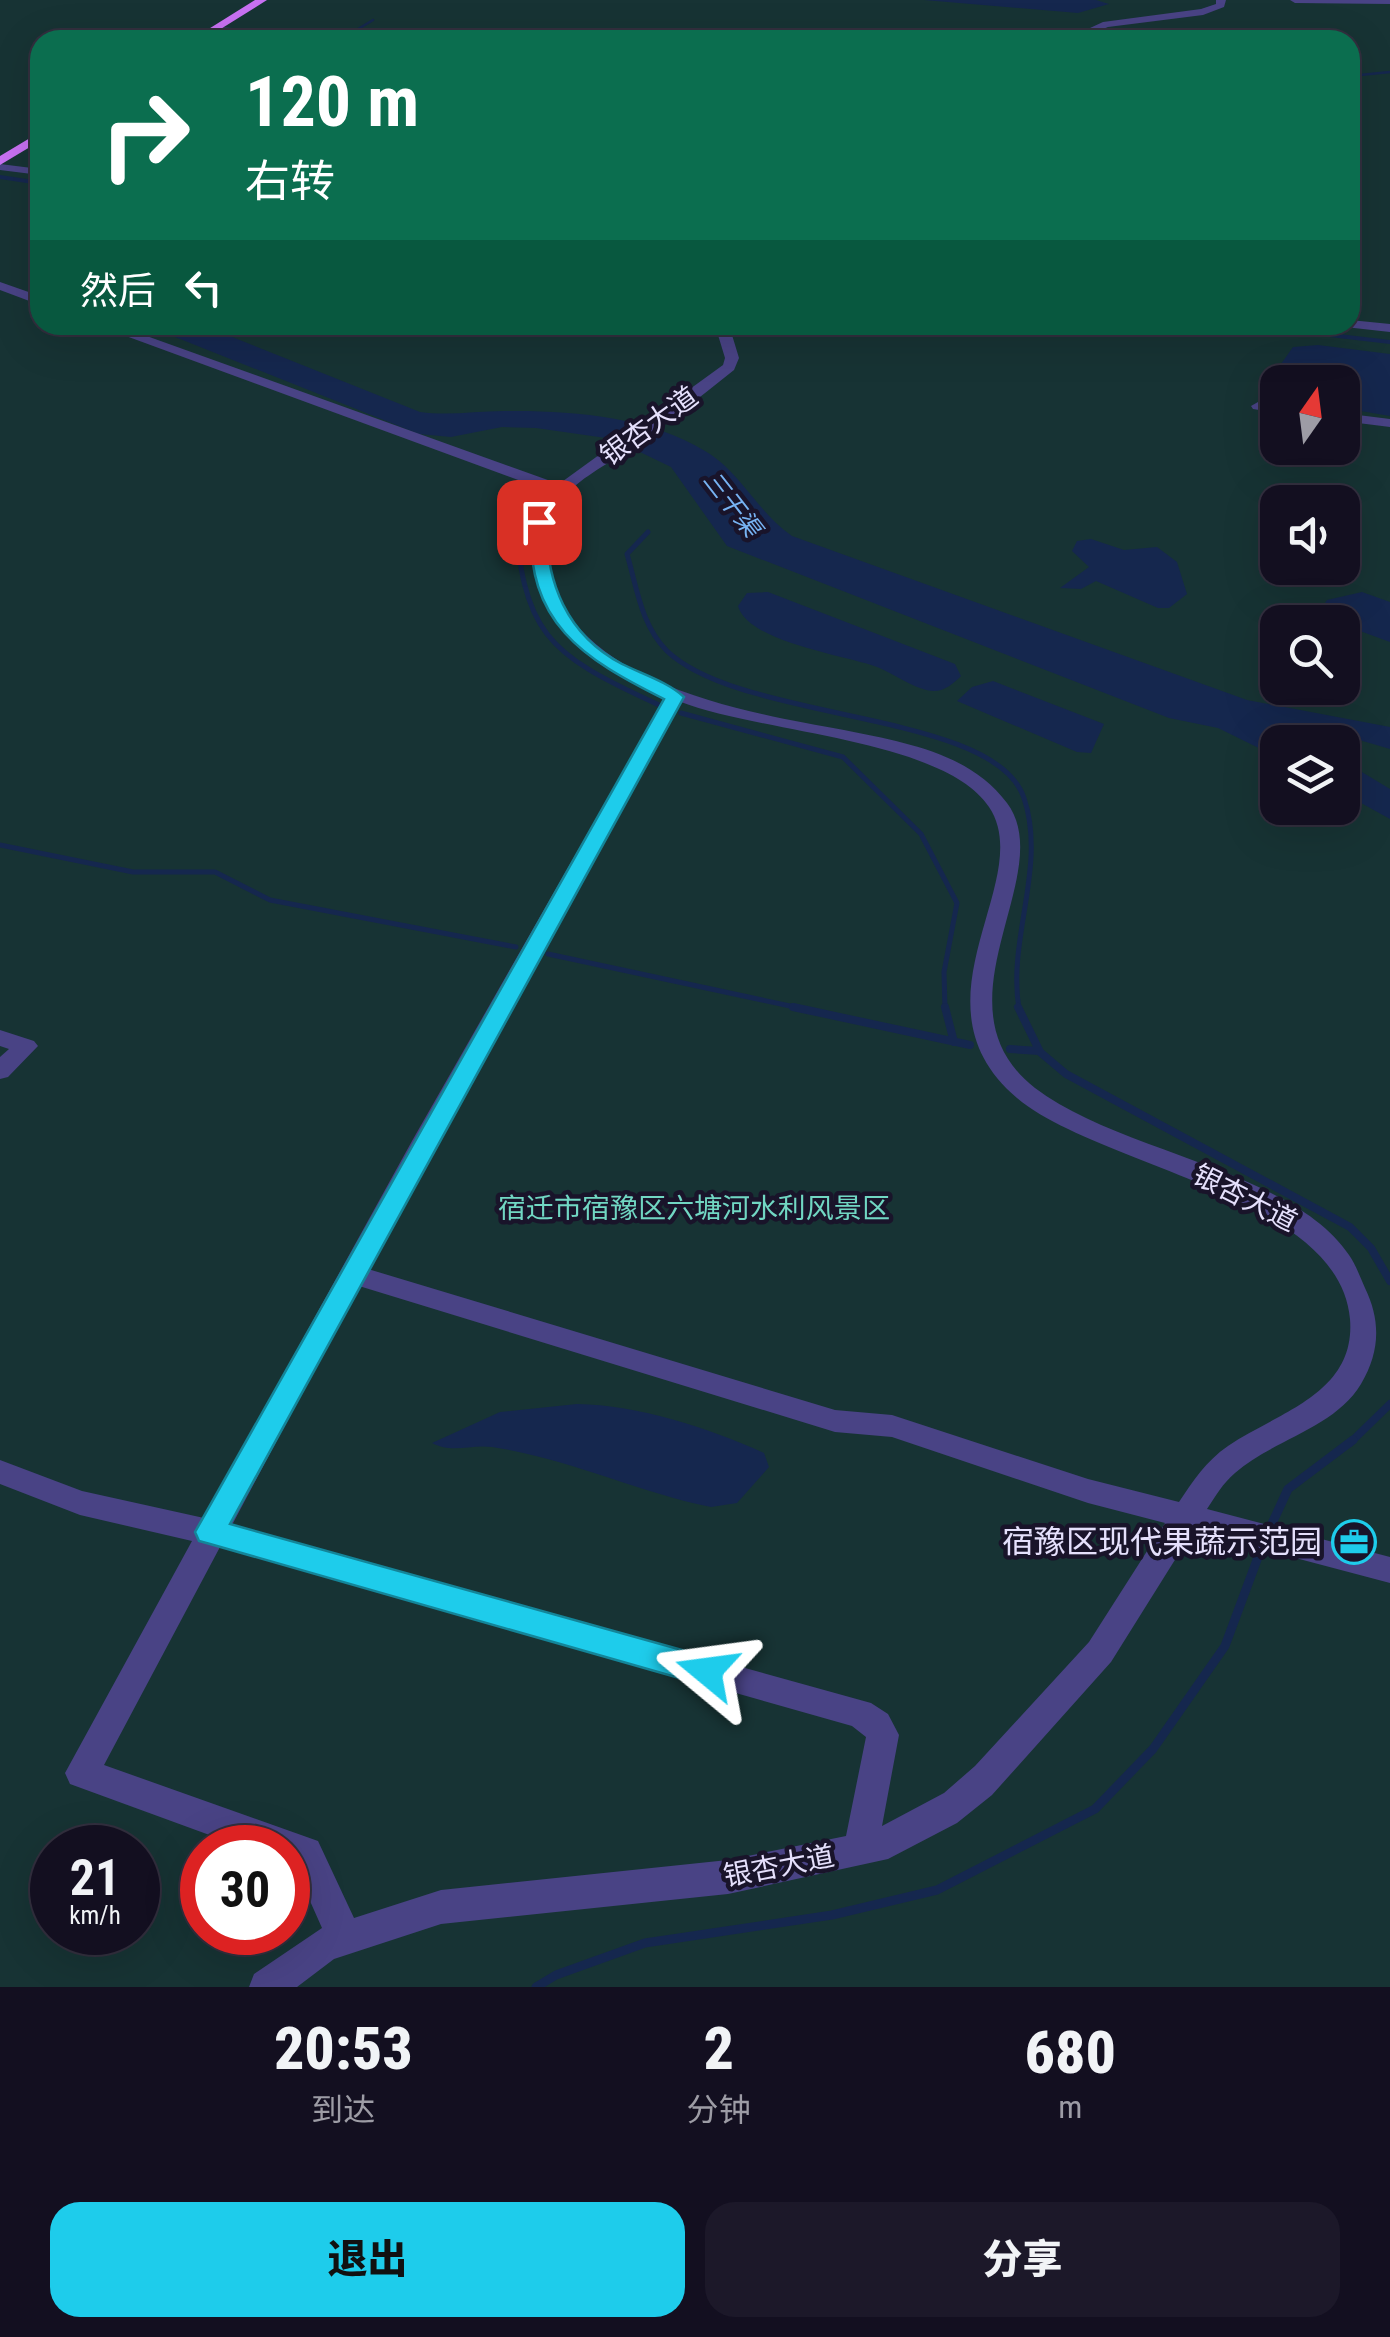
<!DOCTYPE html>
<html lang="zh">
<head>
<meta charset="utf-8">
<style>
	body { margin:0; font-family:"Roboto Condensed","Noto Sans SC",sans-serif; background:#1c1829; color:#f1f3f6; height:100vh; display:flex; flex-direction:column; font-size:38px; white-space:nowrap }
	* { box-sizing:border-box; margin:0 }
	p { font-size:32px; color:#9d9ca5 }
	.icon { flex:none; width:55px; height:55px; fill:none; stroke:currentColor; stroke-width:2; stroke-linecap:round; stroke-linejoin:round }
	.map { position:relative; height:1987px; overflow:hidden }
	.panel { display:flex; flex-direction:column; background:#130f20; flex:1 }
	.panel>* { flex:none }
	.top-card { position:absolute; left:30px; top:30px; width:1330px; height:305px; border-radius:30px; box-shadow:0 10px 40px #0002,0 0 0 2px #322f3e; background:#0b6e4f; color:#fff; overflow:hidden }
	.needle { width:65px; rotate:14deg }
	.controls { position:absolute; left:1260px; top:365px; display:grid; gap:20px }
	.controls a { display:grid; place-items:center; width:100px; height:100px; border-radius:20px; background:#130f20; box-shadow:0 10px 40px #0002,0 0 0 2px #322f3e; font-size:50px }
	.speed { position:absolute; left:30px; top:1825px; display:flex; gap:20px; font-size:50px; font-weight:700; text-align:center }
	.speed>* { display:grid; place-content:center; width:130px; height:130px; border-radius:50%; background:#130f20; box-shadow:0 10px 40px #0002,0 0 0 2px #322f3e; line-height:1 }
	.speed small { font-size:25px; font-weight:400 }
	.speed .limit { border:15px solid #d22; background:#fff; color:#111 }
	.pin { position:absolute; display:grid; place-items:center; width:85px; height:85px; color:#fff; margin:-42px; border-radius:20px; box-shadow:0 5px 15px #0006 }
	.me { position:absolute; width:110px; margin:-55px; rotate:286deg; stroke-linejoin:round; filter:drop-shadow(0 0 8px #0008) }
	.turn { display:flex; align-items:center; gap:35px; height:210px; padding:0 50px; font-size:45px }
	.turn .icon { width:130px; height:130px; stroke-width:2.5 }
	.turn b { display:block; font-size:70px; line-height:85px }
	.then { display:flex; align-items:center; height:95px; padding:0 50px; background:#0003; gap:20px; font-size:38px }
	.eta { display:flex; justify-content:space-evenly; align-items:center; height:170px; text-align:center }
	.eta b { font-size:60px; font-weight:800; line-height:70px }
	.cta { display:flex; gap:20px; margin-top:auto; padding:20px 50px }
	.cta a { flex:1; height:115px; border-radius:30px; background:#1ecceb; color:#111; font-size:40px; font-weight:800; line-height:115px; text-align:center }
	.cta a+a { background:#1c1829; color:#f1f3f6 }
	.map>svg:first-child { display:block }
	.green { fill:#173334; fill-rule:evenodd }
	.water { fill:#15274e }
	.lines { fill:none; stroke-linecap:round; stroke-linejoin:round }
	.stream-far4 { stroke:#15274e; stroke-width:2.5 }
	.stream-far3 { stroke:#15274e; stroke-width:4 }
	.stream-far2 { stroke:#15274e; stroke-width:5 }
	.stream-far1 { stroke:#15274e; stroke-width:8 }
	.stream { stroke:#15274e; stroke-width:9 }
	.minor { fill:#494385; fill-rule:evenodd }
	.major { fill:#c871f2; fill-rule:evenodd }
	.route { fill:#1ecceb; stroke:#148599; stroke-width:2.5 }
	.labels { text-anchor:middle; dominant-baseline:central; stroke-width:9; stroke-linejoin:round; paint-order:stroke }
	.far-water-label { font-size:25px; font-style:italic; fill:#77b3f3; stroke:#19142a }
	.street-label { font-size:28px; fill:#e5e0fc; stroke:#19142a }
	.park-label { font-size:28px; fill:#71d7c3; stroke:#19142a }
	.near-poi-label { font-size:32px; fill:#e5e0fc; stroke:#19142a; text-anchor:end }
</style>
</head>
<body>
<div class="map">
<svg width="1390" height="1987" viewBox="0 0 1390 1987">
	<rect width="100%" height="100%" fill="#19142a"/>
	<path class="green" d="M0,0h1390v1987h-1390zM40,40h1310v285h-1310zM1278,382h64v66h-64zM1278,502h64v66h-64zM1278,622h64v66h-64zM1278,742h64v66h-64zM52,1848h86v84h-86zM202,1848h86v84h-86z"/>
	<path class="water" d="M924,0h172l13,4 -31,9z
		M145,325h57l218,87c29,4 55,-1 84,-1 64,-1 145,5 201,40 36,21 53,62 87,85l455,164 143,27v22l-34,-10 -78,3 -1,15 -59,-29 -49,-10 -442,-172 -56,-79 -58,-28 -77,-11 -34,-1 -51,10 -32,-3z
		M1318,345l72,9v62l-47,-8 -1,-26h-64l-2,-11 17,-24z
		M1091,539l33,11 33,-3 20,15 10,32 -18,14h-11l-62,-27 -15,8 -21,-1 29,-21 -17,-16 5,-10z
		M768,592l187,72 6,12c-7,7 -16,15 -27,15 -17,0 -41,-18 -57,-24 -33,-12 -129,-25 -139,-61l9,-13z
		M1362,592l28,10v40l-30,-11h-17l-1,-9h-23v-10l8,-12z
		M993,681l111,43 -13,29 -14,-1 -120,-51 15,-14z
		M1342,760l48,29v30l-47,-26z
		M577,1404c61,1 132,24 187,49l5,14 -32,36 -26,4c-74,-15 -143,-49 -219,-60 -22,-3 -39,7 -60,-4l68,-31z"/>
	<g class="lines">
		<path class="stream-far4" d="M340,40l33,-20
			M1350,76l40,-4"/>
		<path class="stream-far3" d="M0,177l40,6
			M1245,325l145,17"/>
		<path class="stream-far2" d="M514,506c9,128 31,147 145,199
			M648,532l-21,22c10,34 14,71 40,97 75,72 328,59 357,147 23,69 -17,141 -5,211
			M681,713l162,44 78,77 36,69 -13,69 1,37
			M0,845l133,27h82l55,28 246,47
			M548,954l256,55"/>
		<path class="stream-far1" d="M793,1007l177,38
			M945,1007l9,35
			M1018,1007l22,45 26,22 284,153 21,21 19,33
			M1010,1049l29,2
			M1350,1443l40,-39"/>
		<path class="stream" d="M1269,1530l19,-41 65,-49
			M536,1987l20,-12 89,-32 187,-28 105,-25 158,-81 58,-60 72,-103 39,-105"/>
		<path class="minor" d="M1216,0h10l-2,7 -21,8 -95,12 -10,4v9h-10l2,-12 13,-6 98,-13 15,-5z
			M1290,0h100v4l-95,-1z
			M213,27l113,6 533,2 5,3 -538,1 -116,-7z
			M0,164l40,5v6l-40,-5z
			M0,282l40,14v9l-40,-15z
			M1350,320l40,4v8l-45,-5 5,-2z
			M96,325h20l443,159 164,-119 2,-7 -10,-33h14l10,33 -5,12c-36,29 -72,57 -110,83 -23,15 -49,28 -65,50 -18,23 -15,54 -5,79 5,11 8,24 15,34 56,76 187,98 275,114 58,12 125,22 163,73 53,71 -78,202 28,285 85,65 256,81 314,167 7,10 11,22 16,33 16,33 15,64 -4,96 -26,44 -89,56 -126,89 -12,10 -20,24 -28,36l183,48v26l-197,-52 -82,131 -119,133 -35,28 -69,36 -160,35 -287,30 -107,35 -37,28h-48l5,-13 68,-46 -28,-63 -6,-2v-15h-43l-175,-64 -5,-11 127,-232 -112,-26 -80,-31v-24l82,31 122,27 208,-377 254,-445c-27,-10 -54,-22 -77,-40 -49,-37 -80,-111 -38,-164zM681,702c79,31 263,37 308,105 49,73 -85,195 28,291 82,69 322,97 333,221 6,75 -72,93 -122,127 -22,15 -35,35 -49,56l-91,-23 -196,-64 -57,-5 -467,-141zM359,1286l476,146 57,5 196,66 77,20 -76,119 -114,124 -31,27 -62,33 17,-91 -11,-21 -17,-11 -639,-178zM220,1547l632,179 14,11 -20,99 -118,24 -287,30 -87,28 -36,-77 -214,-76z
			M1258,402l20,3v8l-25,-4 -2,-3z
			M1342,413l48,6v8l-48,-6z
			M0,1030l34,11 4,5 -30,31 -8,2v-22l9,-8 -9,-3z"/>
		<path class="major" d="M255,0h12l-64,40h-12z
			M40,132v9l-40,24v-9z"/>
	</g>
	<path class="route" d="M539,517l8,5c-2,60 20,113 75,142 20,10 46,18 62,33l-454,827 477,133 11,4 5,10 -5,10 -11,5 -497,-142 -11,-3 -4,-9 469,-833c-82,-41 -138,-76 -133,-177z"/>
	<defs>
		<g id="office-ring" transform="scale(2.25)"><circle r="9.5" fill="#19142a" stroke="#1ecceb" stroke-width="1.5"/><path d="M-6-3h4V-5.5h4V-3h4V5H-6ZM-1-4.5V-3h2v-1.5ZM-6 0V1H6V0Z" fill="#1ecceb"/></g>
	</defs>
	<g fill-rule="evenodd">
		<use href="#office-ring" x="1354" y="1542"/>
	</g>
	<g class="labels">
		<g class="far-water-label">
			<text transform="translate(732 504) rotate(52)">三干渠</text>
		</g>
		<g class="street-label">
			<text transform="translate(649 426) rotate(-36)">银杏大道</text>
			<text transform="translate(1245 1198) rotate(27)">银杏大道</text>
			<text transform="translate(779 1866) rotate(-11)">银杏大道</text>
		</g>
		<g class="park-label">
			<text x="694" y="1208">宿迁市宿豫区六塘河水利风景区</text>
		</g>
		<g class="near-poi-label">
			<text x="1322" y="1542">宿豫区现代果蔬示范园</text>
		</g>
	</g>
</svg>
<div class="controls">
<a><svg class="needle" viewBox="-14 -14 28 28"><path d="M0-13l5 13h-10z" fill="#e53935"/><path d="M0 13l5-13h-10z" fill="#9d9ca5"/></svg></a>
<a><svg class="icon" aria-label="sound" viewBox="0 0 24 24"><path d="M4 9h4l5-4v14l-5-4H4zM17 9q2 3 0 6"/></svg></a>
<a><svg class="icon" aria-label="search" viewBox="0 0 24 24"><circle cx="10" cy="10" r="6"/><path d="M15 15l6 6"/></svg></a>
<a><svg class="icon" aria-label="layers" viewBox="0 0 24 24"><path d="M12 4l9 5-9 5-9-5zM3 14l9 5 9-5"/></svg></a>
</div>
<div class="speed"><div>21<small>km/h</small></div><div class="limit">30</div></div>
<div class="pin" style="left:539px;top:522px;background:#d93025"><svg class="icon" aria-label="arrive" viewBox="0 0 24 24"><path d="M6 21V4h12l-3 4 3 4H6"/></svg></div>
<svg class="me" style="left:707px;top:1671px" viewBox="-20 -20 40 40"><path d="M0-17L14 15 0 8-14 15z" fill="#1ecceb" stroke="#fff" stroke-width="4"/></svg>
<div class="top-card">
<div class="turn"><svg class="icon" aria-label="right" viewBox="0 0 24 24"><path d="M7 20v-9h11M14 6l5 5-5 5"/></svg><div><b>120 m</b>右转</div></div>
<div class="then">然后<svg class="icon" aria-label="left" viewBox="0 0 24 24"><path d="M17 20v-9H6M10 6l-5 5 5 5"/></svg></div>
</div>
</div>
<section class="panel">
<div class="eta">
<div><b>20:53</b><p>到达</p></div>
<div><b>2</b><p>分钟</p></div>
<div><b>680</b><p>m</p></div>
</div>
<div class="cta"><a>退出</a><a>分享</a></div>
</section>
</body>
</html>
